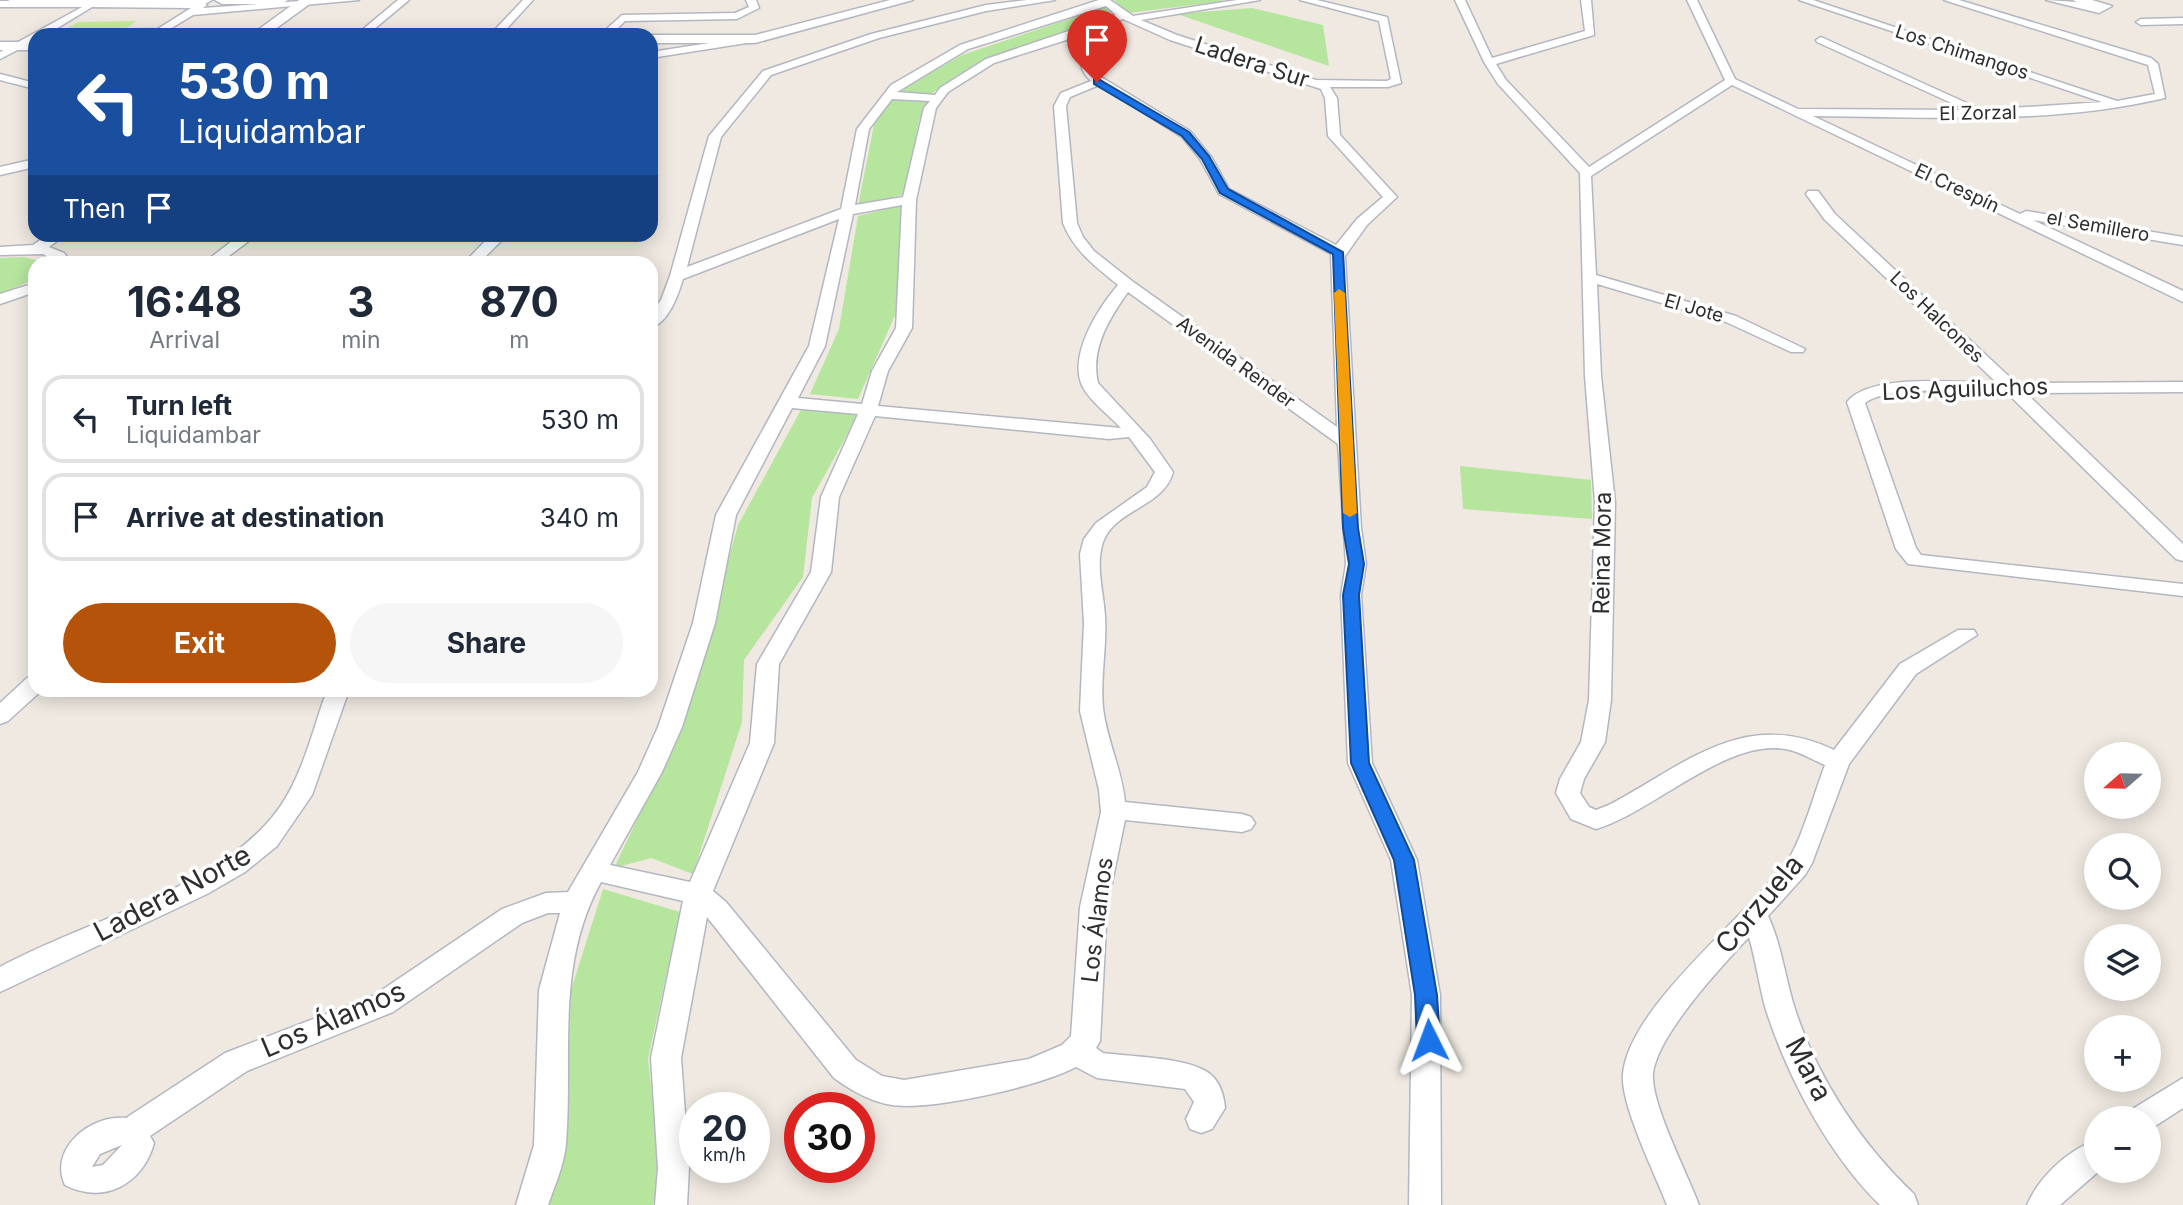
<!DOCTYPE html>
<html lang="en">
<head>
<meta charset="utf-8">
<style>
	body { margin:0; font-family:Inter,sans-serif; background:#f6f6f7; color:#1f2937; height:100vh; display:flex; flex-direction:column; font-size:26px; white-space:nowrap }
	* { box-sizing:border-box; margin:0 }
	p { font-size:23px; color:#747a83 }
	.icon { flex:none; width:38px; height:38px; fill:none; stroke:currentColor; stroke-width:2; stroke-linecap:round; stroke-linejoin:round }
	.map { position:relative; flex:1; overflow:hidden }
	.side { position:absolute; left:28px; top:256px; width:630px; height:441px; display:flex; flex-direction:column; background:#fff; border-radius:21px; box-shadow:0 4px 18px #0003 }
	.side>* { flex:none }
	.hud { position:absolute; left:28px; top:28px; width:630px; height:214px; border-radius:21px; box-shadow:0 4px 18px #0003; background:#1a4fa0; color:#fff; overflow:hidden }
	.needle { width:46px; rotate:250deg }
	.controls { position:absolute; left:2084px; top:742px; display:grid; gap:14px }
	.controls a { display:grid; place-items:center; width:77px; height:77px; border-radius:50%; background:#fff; box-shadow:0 4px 18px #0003; font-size:35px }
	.speed { position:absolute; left:679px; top:1092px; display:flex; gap:14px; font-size:35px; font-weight:700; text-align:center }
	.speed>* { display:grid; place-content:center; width:91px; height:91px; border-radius:50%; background:#fff; box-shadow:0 4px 18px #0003; line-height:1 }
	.speed small { font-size:18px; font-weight:400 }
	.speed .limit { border:10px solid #d22; background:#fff; color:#111 }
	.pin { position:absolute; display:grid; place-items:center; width:60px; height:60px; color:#fff; margin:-72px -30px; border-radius:50% 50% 50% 0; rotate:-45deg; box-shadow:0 0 7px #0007 }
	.pin .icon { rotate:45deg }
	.me { position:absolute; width:77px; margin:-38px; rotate:357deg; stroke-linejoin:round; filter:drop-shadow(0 0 5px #0008) }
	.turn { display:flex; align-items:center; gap:24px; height:147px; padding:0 35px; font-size:32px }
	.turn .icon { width:91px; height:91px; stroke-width:2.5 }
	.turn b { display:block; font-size:49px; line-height:60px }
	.then { display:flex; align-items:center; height:66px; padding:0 35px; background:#0003; gap:14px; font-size:26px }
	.eta { display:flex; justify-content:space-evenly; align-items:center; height:119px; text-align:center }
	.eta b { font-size:42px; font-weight:700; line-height:49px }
	.action { display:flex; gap:14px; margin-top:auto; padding:14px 35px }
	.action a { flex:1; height:80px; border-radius:42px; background:#b45309; color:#fff; font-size:28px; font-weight:700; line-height:80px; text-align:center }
	.action a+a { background:#f6f6f7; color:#1f2937 }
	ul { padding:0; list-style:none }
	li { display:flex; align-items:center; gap:21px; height:88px; margin:0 14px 10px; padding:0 21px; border:4px solid #e0e1e3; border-radius:21px }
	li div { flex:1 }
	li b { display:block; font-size:26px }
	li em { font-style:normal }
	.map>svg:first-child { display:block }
	.green { fill:#b6e59e }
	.pitch { fill:#c9ec9a }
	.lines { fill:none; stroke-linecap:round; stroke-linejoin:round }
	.street-casing { stroke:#b4b7c1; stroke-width:3 }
	.secondary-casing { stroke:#b4b7c1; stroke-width:3 }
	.street { fill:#fff; fill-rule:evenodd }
	.secondary { fill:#fff; fill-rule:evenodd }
	.route { fill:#1a73e8; stroke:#114b97; stroke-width:2 }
	.slow { fill:#f59e0b }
	.labels { text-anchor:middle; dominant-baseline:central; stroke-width:7; stroke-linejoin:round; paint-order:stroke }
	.far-street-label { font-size:19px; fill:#2e2e2e; stroke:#fff }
	.street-label { font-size:23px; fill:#2e2e2e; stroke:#fff }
	.near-street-label { font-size:28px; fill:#2e2e2e; stroke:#fff }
</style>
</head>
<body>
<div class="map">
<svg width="2183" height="1205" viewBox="0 0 2183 1205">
	<rect width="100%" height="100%" fill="#efe9e1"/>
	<path class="green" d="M1114,0h107l3,1 -95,12z
		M1105,7l8,9 -23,11 -107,32 -52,35h-30l3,-5 58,-34z
		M1252,8l71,17 6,41 -152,-52z
		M891,100l37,2 -9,19 -14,73 -47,12 16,-81z
		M903,205l-3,99 -42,95 -48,-5 29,-65 19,-113z
		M24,257l18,5h-7v17l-35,15v-36z
		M802,408l57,5 -47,85 -9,79 -59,83 -2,62 -49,152 -42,-16 -37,10 70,-147 54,-196z
		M1460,466l131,14 1,39 -129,-10z
		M603,889l77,23 -32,147 12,112 -7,34h-105l17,-49 6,-166z"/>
	<path class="pitch" d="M136,21l-9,7 29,-1 -14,8h-87l24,-13z"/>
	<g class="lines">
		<g class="street-casing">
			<path id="street" d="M315,0h44l-166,15 -33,20h-12l43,-27 -99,-1 -46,28h-11v6l-35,18v-7l82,-45h-82v-6l202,1 5,3 -4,3z
				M398,0h11l-42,35h-11z
				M523,0h10l-32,35h-11z
				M746,0h10l3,8 -22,11 -112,2 -14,14h-11l22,-20 113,-2 14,-6z
				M1027,0h28l-69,11 -107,27 -108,37 -50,62 -34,130 154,-58 16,-80 34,-44 69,-40 139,-45h11l23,16 104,-16h23l-119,20 36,15 139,45 71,1 4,-2 -12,-58 -79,-21h17l70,17 14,66 -13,4h-58l7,11 3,37 57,62 -30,28 -22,31 16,272 5,36 -5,31 11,168 45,97 23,135 1,210h-32l3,-210 -21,-135 -43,-97 -7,-168 5,-31 -8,-120 -210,-152c-19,27 -38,57 -30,91l52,56 23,33c-9,35 -58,37 -70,70 -8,24 1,51 2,75 2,30 -5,61 -2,91 4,33 19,62 22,94l117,12 9,3 4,6 -4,6 -9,3 -117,-12 -18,87 -7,134 -4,7 7,5c28,4 86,4 107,21 10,8 14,22 15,34l-13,21 -11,4 -11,-4 -4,-10 8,-17 -9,-13 -88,-11 -21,-11c-36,19 -144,44 -184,38 -21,-3 -40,-14 -58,-27l-127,-161 -26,141 8,110 -2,37h-32l3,-37 -7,-110 32,-157 -82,-19c-46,83 -28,172 -35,262 -2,21 -11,41 -18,61h-32l18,-60 5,-155 21,-77h-12l-26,10 -129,89 -146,59 -97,65 4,7c-11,41 -50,62 -89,42 -17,-36 26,-71 61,-67l99,-65 148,-57 129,-87 44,-16 22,-1 70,-120 20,-45 35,-104 23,-108 93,-169 30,-127 -156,60c-5,16 -14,43 -32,49v-15l10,-13 9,-24 39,-140 54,-65 108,-37 115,-29zM1106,6l10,9 -130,44 -46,29 -5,7 -38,-3 71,-43zM1123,19l47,21 151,49 4,9 3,38 55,61 -26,22 -21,26 -107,-56 -17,-31 -22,-27 -94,-57 -8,-20 8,-23zM1085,34c-6,17 -9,34 6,47l-30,12 -7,13 9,117c11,28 32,43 55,62 -19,22 -48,67 -37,98 6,16 28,32 40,45l-243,-22 10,-35 24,-43 4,-128 20,-92 12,-16 46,-29zM1099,85l83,52 18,22 19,35 112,60 6,173 -205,-146 -38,-30 -11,-14 -6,-14 -11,-117 4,-9zM892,99l38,2 -6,7 -21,89 -48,8 14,-76zM902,205l-6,123 -24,43 -10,33 -64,-6 27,-52 28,-132zM792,408l66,6 -37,83 -10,75 -54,92 -7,79 -60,139 -80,-17 52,-93 20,-45 33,-104 21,-108zM875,416l234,23 20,-2 26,35 -8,15 -51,36 -12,16 -4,15 4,69 -4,88 19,79 2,22 -21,95 -9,129 -9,9 -33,14 -125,21 -22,-4 -26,-16 -130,-158 -13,-11 61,-148 5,-79 52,-92 8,-75zM122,1145l-19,20 -11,2 8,-13z
				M1455,0h10l27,58 93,-27 -4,-31h10l3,35 -98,29 10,16 83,87 136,-87 -38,-80h10l38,79 63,30 169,1 -150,-68 -1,-2 5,-3 161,73 120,-8 -303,-102h14l304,101 38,-7 -7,-29 -204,-65h15l192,58 7,6 7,34c-115,27 -235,19 -352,18l207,98 6,-3 157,26v8l-150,-25 150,71v11l-451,-217 -141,91 5,99 140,41 69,33 -2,3h-12l-65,-30 -129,-38 4,92 14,126 -4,198 -6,42 -21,37 -4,14 9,14 7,3 13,-5c77,-41 135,-98 225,-55l66,-86 58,-34h16l3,5 -61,39 -67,90 -37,99 -7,12 -37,41c14,30 17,62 27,93 22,69 67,136 119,185l4,11h-38c-51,-50 -92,-127 -114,-195 -7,-24 -10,-49 -17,-73 -27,29 -91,97 -96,136 -3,29 35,102 46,132h-32c-12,-31 -47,-101 -44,-131 6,-68 126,-159 165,-214 14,-21 27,-69 37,-95 -12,-5 -23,-12 -35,-15 -61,-15 -136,62 -194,79l-25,-10 -15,-26 4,-14 21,-37 8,-42 6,-198 -10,-126 -5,-203 -82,-89 -14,-22z
				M2046,0l31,2 -4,-2h19l20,6 -13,7z
				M2183,18v6l-42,1 -5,-3 5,-3z
				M755,36l5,3 -1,2 -108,17v-6z
				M0,74l35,9v6l-35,-9z
				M35,159v8l-35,8v-8z
				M1808,191h10l17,23 181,169 167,-1v10l-157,1 157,151v17l-7,-2 -169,-166c-34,0 -117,-9 -142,10l51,145 5,7 262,29v12l-275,-32 -12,-15 -49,-147c24,-30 113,-19 150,-19l-172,-163 -19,-26z
				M49,234h17l-17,13 15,6 7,9h-14l-14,-8 -43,1v-8l33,-2z
				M241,234h17l-37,28h-16z
				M492,234h16l-28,28h-15z
				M35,283v9l-35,12v-10z
				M35,676v14h7l-34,31 -8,3v-21l27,-25z
				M327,690h22l-37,105 -35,51 -32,26 -38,22 -207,98v-25c85,-47 234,-82 285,-168 20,-33 29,-73 42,-109z
				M2183,1078v30l-34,22v-12h-19l4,-10z
				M2096,1140v31h3l-39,34h-33c12,-28 40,-54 69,-65z"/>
		</g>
		<g class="secondary-casing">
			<path id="secondary" d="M8,0h204l-7,4h-190z
				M215,0h73l-7,4h-59z
				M299,0h16l-48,35h-16z
				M890,0h23l-158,43h-104v-8h104z
				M0,42h35v8h-35z"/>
		</g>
		<use href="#street" class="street"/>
		<use href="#secondary" class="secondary"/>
	</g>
	<path class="route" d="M1094,80h6l89,52 20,24 19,33 115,63 15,276 6,36 -5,31 10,168 45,97 23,135 3,45 -4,6 -7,3 -8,-3 -4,-6 -2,-45 -21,-135 -43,-97 -8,-168 6,-31 -6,-36 -10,-274 -113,-61 -18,-34 -20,-23 -88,-52z"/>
	<path class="slow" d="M1339,289l6,4 12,220 -7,4 -7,-4 -9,-220z"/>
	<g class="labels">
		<g class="far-street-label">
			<text transform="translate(1962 52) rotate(18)">Los Chimangos</text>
			<text transform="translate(1978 113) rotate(-1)">El Zorzal</text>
			<text transform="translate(1957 188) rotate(25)">El Crespín</text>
			<text transform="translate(2098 226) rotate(10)">el Semillero</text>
			<text transform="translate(1694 308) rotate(16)">El Jote</text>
			<text transform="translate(1937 317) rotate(44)">Los Halcones</text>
			<text transform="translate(1236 362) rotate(36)">Avenida Render</text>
		</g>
		<g class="street-label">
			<text transform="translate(1252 62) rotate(18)">Ladera Sur</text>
			<text transform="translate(1965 389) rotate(-2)">Los Aguiluchos</text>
			<text transform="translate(1602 553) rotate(-89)">Reina Mora</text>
			<text transform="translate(1097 920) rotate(-83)">Los Álamos</text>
		</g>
		<g class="near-street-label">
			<text transform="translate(172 893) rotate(-28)">Ladera Norte</text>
			<text transform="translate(1759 904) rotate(-50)">Corzuela</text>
			<text transform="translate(333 1019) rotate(-23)">Los Álamos</text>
			<text transform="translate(1809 1069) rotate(62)">Mara</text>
		</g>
	</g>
</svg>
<div class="controls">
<a><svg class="needle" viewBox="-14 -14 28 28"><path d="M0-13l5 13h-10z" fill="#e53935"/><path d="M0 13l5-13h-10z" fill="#747a83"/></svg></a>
<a><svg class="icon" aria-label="search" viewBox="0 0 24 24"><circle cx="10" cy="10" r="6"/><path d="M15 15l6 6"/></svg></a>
<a><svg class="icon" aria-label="layers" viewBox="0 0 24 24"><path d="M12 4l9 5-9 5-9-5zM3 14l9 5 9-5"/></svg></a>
<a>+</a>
<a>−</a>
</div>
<div class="speed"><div>20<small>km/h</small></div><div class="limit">30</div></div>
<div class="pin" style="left:1097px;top:82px;background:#d93025"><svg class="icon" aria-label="arrive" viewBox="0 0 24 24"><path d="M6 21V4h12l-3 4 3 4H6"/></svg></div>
<svg class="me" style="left:1429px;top:1040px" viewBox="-20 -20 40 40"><path d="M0-17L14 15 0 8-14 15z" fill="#1a73e8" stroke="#fff" stroke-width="4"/></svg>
<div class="hud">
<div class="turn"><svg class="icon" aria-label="left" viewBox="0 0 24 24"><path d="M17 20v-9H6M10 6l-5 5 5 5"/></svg><div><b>530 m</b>Liquidambar</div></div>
<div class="then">Then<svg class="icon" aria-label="arrive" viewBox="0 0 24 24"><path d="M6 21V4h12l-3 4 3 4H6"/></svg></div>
</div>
<section class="side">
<div class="eta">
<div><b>16:48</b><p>Arrival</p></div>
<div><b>3</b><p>min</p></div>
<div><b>870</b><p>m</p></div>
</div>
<ul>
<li><svg class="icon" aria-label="left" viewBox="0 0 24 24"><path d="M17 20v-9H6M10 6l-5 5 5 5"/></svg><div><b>Turn left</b><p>Liquidambar</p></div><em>530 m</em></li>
<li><svg class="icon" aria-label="arrive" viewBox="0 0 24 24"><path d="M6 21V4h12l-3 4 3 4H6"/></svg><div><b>Arrive at destination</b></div><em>340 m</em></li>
</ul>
<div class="action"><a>Exit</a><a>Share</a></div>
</section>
</div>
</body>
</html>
